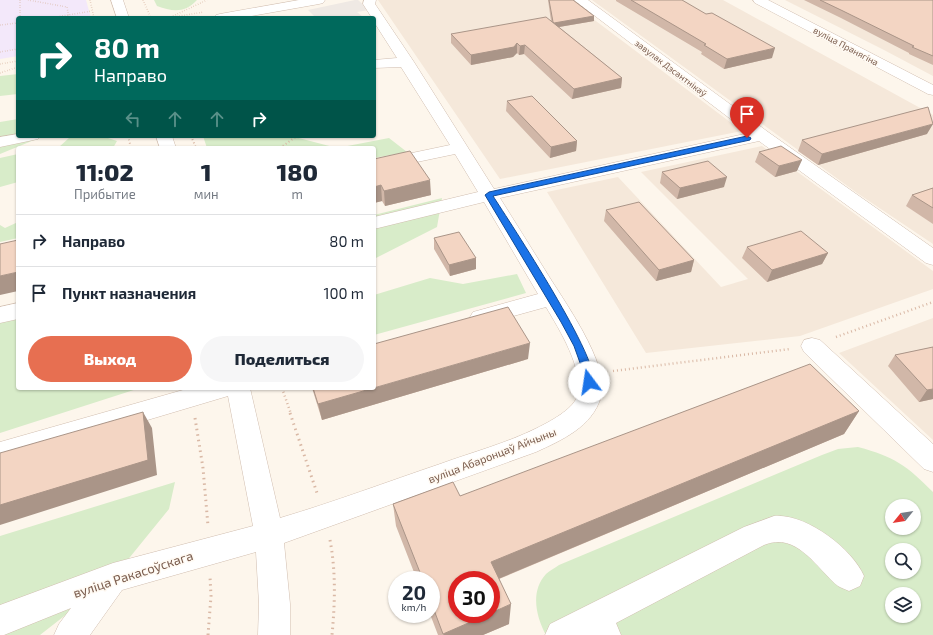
<!DOCTYPE html>
<html lang="ru">
<head>
<meta charset="utf-8">
<style>
	body { margin:0; font-family:"Exo 2",sans-serif; background:#f6f6f7; color:#1f2937; height:100vh; display:flex; flex-direction:column; font-size:15px; white-space:nowrap }
	* { box-sizing:border-box; margin:0 }
	p { font-size:13px; color:#747a83 }
	.icon { flex:none; width:22px; height:22px; fill:none; stroke:currentColor; stroke-width:2; stroke-linecap:round; stroke-linejoin:round }
	.map { position:relative; flex:1; overflow:hidden }
	.details { position:absolute; left:16px; top:146px; width:360px; height:244px; display:flex; flex-direction:column; background:#fff; border-radius:4px; box-shadow:0 1px 3px #0004 }
	.details>* { flex:none }
	.top-card { position:absolute; left:16px; top:16px; width:360px; height:122px; border-radius:4px; box-shadow:0 1px 3px #0004; background:#00695c; color:#fff; overflow:hidden }
	.needle { width:26px; rotate:240deg }
	.controls { position:absolute; left:885px; top:499px; display:grid; gap:8px }
	.controls a { display:grid; place-items:center; width:36px; height:36px; border-radius:50%; background:#fff; box-shadow:0 1px 3px #0004; font-size:20px }
	.speed { position:absolute; left:388px; top:571px; display:flex; gap:8px; font-size:20px; font-weight:700; text-align:center }
	.speed>* { display:grid; place-content:center; width:52px; height:52px; border-radius:50%; background:#fff; box-shadow:0 1px 3px #0004; line-height:1 }
	.speed small { font-size:10px; font-weight:400 }
	.speed .limit { border:6px solid #d22; background:#fff; color:#111 }
	.pin { position:absolute; display:grid; place-items:center; width:34px; height:34px; color:#fff; margin:-41px -17px; border-radius:50% 50% 50% 0; rotate:-45deg; box-shadow:0 0 4px #0007 }
	.pin .icon { rotate:45deg }
	.me { position:absolute; width:44px; margin:-22px; rotate:346deg; stroke-linejoin:round; filter:drop-shadow(0 0 3px #0008) }
	.turn { display:flex; align-items:center; gap:14px; height:84px; padding:0 12px; font-size:18px }
	.turn .icon { width:52px; height:52px; stroke-width:2.5 }
	.turn b { display:block; font-size:28px; line-height:34px }
	.lanes { display:flex; align-items:center; height:38px; padding:0 12px; background:#0003; justify-content:center; gap:20px; direction:ltr }
	.lanes .off { opacity:.35 }
	.eta { display:flex; justify-content:space-evenly; align-items:center; height:68px; text-align:center }
	.eta b { font-size:24px; font-weight:800; line-height:28px }
	.button { display:flex; gap:8px; margin-top:auto; padding:8px 12px }
	.button a { flex:1; height:46px; border-radius:24px; background:#e76f51; color:#fff; font-size:16px; font-weight:800; line-height:46px; text-align:center }
	.button a+a { background:#f6f6f7; color:#1f2937 }
	ul { padding:0; list-style:none }
	li { display:flex; align-items:center; gap:12px; height:52px; padding:0 12px; border-top:1px solid #e0e1e3 }
	li div { flex:1 }
	li b { display:block; font-size:15px }
	li em { font-style:normal }
	.map>svg:first-child { display:block }
	.residential { fill:#f5e8da }
	.industrial { fill:#efe9e4 }
	.education { fill:#f3e8fa }
	.green { fill:#d8ecc9; fill-rule:evenodd }
	.lines { fill:none; stroke-linecap:round; stroke-linejoin:round }
	.minor-casing { stroke:#d1beb0; stroke-width:1 }
	.path-far3 { stroke:#d9b8a5; stroke-width:1.5; stroke-dasharray:0.5 2; stroke-linecap:butt }
	.path-far2 { stroke:#d9b8a5; stroke-width:2; stroke-dasharray:1 2.5; stroke-linecap:butt }
	.path-far1 { stroke:#d9b8a5; stroke-width:2.5; stroke-dasharray:1 3; stroke-linecap:butt }
	.path { stroke:#d9b8a5; stroke-width:3; stroke-dasharray:1.5 4; stroke-linecap:butt }
	.minor { fill:#fff; fill-rule:evenodd }
	.wall { fill:#d1b7a8 }
	.shaded-wall { fill:#aa9588 }
	.building { fill:#f3d5c3; stroke:#aa9588 }
	.route { fill:#1a73e8; stroke:#114b97 }
	.labels { text-anchor:middle; dominant-baseline:central; stroke-width:3; stroke-linejoin:round; paint-order:stroke }
	.far-street-label { font-size:9px; fill:#7a5c4d; stroke:#fffaf3 }
	.street-label { font-size:11px; fill:#7a5c4d; stroke:#fffaf3 }
	.near-street-label { font-size:13px; fill:#7a5c4d; stroke:#fffaf3 }
</style>
</head>
<body>
<div class="map">
<svg width="933" height="635" viewBox="0 0 933 635">
	<rect width="100%" height="100%" fill="#fdf6ec"/>
	<path class="residential" d="M378,0h190l174,131 -242,48z
		M592,0h131l210,115v129l-76,-51z
		M785,0h148v76l-49,-26z
		M762,146l171,125v18l-133,47 -154,17 -99,-161 71,-15 103,110 27,-8 -107,-107z
		M933,318v122l-94,-87z"/>
	<path class="industrial" d="M355,0h3l11,10 -12,2 7,6h-48l-8,-8z"/>
	<path class="education" d="M0,0h86l5,18h-73v38l-18,3z"/>
	<path class="green" d="M154,0h43c-12,13 -24,12 -40,6z
		M18,74v20l-18,2v-20z
		M18,119v17h26l-44,18v-32z
		M77,136h25l15,5 -4,7h-55l12,-11z
		M203,136h88l46,12 52,-10 18,14 -33,6v-10h-167z
		M18,154v28l-18,5v-29z
		M442,198l-5,29 -63,32v-44z
		M18,222v16l-18,4v-17l5,3z
		M517,274l9,19 -152,42v-40l56,-17 33,6z
		M18,305v83h122l-140,45v-124z
		M858,447c37,10 48,18 75,45v143h-387c-10,-18 -16,-44 0,-61 3,-3 9,-6 13,-9l263,-110 16,-6zM892,506h22v22h-22zM892,550h22v22h-22zM892,594h22v22h-22z
		M175,482l-6,27 -56,69 -73,57h-40v-99z"/>
	<g class="lines">
		<g class="minor-casing">
			<path id="minor" d="M111,0h12l6,18h-12z
				M299,0h26l-2,3 -4,1 -79,14h-26l2,-3 4,-1z
				M364,0h12l-1,4 39,58 80,127 255,-56 -175,-133h14l180,132 165,116v17l-7,-2 -167,-122 -259,57c15,24 30,48 45,72 16,27 66,94 56,127 -9,30 -39,43 -65,55l-252,91 6,61v31h-32l1,-31 -3,-52 -134,38 -32,45h-36l5,-11 12,-16 -67,27h-4v-30l113,-42 140,-37 -25,-130 -228,68v-22l190,-54h60l30,130c54,-16 107,-36 160,-54 33,-12 67,-21 97,-36 12,-6 35,-18 40,-31 8,-27 -18,-68 -31,-90l-65,18 -8,-3 -3,-5 3,-5 65,-18 -54,-92 -110,27v-12l104,-25 -23,-38 -81,17v-10l76,-16 -49,-78 -27,1v-8l23,-2 -23,-36v-4h-2l-9,-14z
				M753,0h15l165,85v10l-5,-1 -173,-91z
				M18,134v2h22l-2,3 -38,8v-10z
				M156,136h16l4,12h-16z
				M18,303v16l-18,4v-16z
				M812,338l8,2 113,104v28l-9,-3 -120,-117 -3,-6 3,-6z
				M774,516c31,-3 78,32 90,60l-4,10 -11,5c-4,-2 -8,-3 -11,-5 -21,-17 -41,-55 -74,-41l-148,78 5,12h-76l5,-11 194,-97z"/>
		</g>
		<path class="path-far3" d="M20,0v18
			M28,0l39,7 2,11
			M90,0l4,18
			M143,0l8,18
			M173,16l34,-16
			M50,18l42,-7
			M167,18l37,-6
			M0,25l18,-2
			M0,52l18,-3
			M0,64l18,-3
			M0,73l18,-6"/>
		<path class="path-far2" d="M128,136l3,12
			M191,136l5,12
			M280,148l17,-12"/>
		<path class="path-far1" d="M836,337l97,-35
			M613,371l177,-22
			M282,388l9,26"/>
		<path class="path" d="M290,413l27,80
			M195,418l8,50 5,58
			M330,540c6,32 5,63 2,95
			M208,635l3,-39 -1,-19"/>
		<use href="#minor" class="minor"/>
	</g>
	<path class="wall" d="M548,0h25l21,16v5l-35,6 63,51 -1,10 -49,11 -48,-45 -5,1 -2,-2 -4,4 -42,8 -20,-22v-9l100,-13z
		M616,0h66l90,58 -48,11 -23,-15 1,-2 -86,-51z
		M804,0h129v65l-24,-11v-1l-68,-35z
		M507,101l70,40 -1,10 -26,7 -44,-47z
		M927,134l-109,31 -20,-14 4,-11z
		M759,152l38,19 -22,6 -20,-15z
		M374,159l57,36 -46,11 -3,-5 -8,2z
		M662,172l62,15 -47,12 -17,-16z
		M933,188v36l-27,-18 6,-11z
		M606,210l88,50 -3,12 -35,9 -52,-60z
		M434,238l42,20v11l-26,7 -16,-27z
		M747,247l81,6 -6,11 -55,18 -25,-24z
		M933,347v52l-14,3 -31,-36 7,-11z
		M528,359l-206,61 -10,-32h62z
		M859,411l-15,23 -345,145 10,45 -26,11h-45l-8,-21h1v-34h-14l-21,-54 -3,-22 67,-8z"/>
	<path class="shaded-wall" d="M594,16v5l-41,7v-5z
		M517,43v10l-4,4 -42,8v-10z
		M525,45l-1,9 -5,1 1,-9z
		M775,48l-3,10 -48,11 3,-10z
		M622,78l-1,10 -49,11 2,-10z
		M933,124l-6,10 -109,31 4,-11z
		M577,141l-1,10 -26,7 1,-11z
		M802,160l-5,11 -22,6 4,-11z
		M727,177l-3,10 -47,12 3,-11z
		M430,180l1,15 -46,11 -1,-15z
		M381,185l1,16 -8,2v-16z
		M828,253l-6,11 -55,18 5,-12z
		M476,258v11l-26,7 -1,-11z
		M694,260l-3,12 -35,9 3,-11z
		M18,272v19l-18,4v-19z
		M530,343l-2,16 -206,61 -4,-16z
		M933,389v10l-14,3 8,-12z
		M859,411l-15,23 -353,148v-20z
		M143,412l9,16 5,47 -157,50v-20z
		M511,604l-2,20 -26,11h-39l-1,-1 46,-20h2v-1z"/>
	<path class="building" d="M549,0h24l21,16 -40,7 -1,-1z
		M631,0h51l24,14 6,-1 63,35 -48,11 -23,-14 2,-1z
		M820,0h113v56l-21,-9 2,-1 -71,-35z
		M546,17l76,61 -48,11 -49,-44 -5,1 -3,-3 -3,4 -43,8 -20,-21z
		M532,96l45,45 -26,6 -44,-46z
		M928,107l5,17 -111,30 -20,-14z
		M781,146l21,14 -23,6 -20,-14z
		M410,151l20,29 -46,11 -3,-6 -7,2v-28z
		M708,161l19,16 -47,11 -18,-16z
		M933,188v20l-21,-13z
		M639,202l55,58 -35,10 -53,-60z
		M801,231l27,22 -56,17 -25,-23z
		M459,232l17,26 -27,7 -15,-27z
		M18,240v32l-18,4v-32z
		M508,307l22,36 -212,61 -5,-16h61v-44z
		M933,347v42l-6,1 -32,-35z
		M810,364l49,47 -368,151 20,42 -20,9v-33h-34v34h32l-46,20 -12,-32v-22h-8l-30,-76 60,-22 7,14z
		M143,412l5,48 -148,45v-52z"/>
	<path class="route" d="M747,136l4,2 -1,2 -257,56c16,25 111,168 100,189h-7l-2,-11 -10,-28 -13,-24 -76,-127 4,-3z"/>
	<g class="labels">
		<g class="far-street-label">
			<text transform="translate(846 46) rotate(28)">вуліца Пранягіна</text>
			<text transform="translate(671 68) rotate(37)">завулак Дэсантнікаў</text>
		</g>
		<g class="street-label">
			<text transform="translate(492 455) rotate(-21)">вуліца Абаронцаў Айчыны</text>
		</g>
		<g class="near-street-label">
			<text transform="translate(133 574) rotate(-18)">вуліца Ракасоўскага</text>
		</g>
	</g>
</svg>
<div class="controls">
<a><svg class="needle" viewBox="-14 -14 28 28"><path d="M0-13l5 13h-10z" fill="#e53935"/><path d="M0 13l5-13h-10z" fill="#747a83"/></svg></a>
<a><svg class="icon" aria-label="search" viewBox="0 0 24 24"><circle cx="10" cy="10" r="6"/><path d="M15 15l6 6"/></svg></a>
<a><svg class="icon" aria-label="layers" viewBox="0 0 24 24"><path d="M12 4l9 5-9 5-9-5zM3 14l9 5 9-5"/></svg></a>
</div>
<div class="speed"><div>20<small>km/h</small></div><div class="limit">30</div></div>
<div class="pin" style="left:747px;top:138px;background:#d93025"><svg class="icon" aria-label="arrive" viewBox="0 0 24 24"><path d="M6 21V4h12l-3 4 3 4H6"/></svg></div>
<svg class="me" style="left:589px;top:382px" viewBox="-20 -20 40 40"><circle r="19" fill="#fff"/><path d="M0-13L10 11 0 6-10 11z" fill="#1a73e8"/></svg>
<div class="top-card">
<div class="turn"><svg class="icon" aria-label="right" viewBox="0 0 24 24"><path d="M7 20v-9h11M14 6l5 5-5 5"/></svg><div><b>80 m</b>Направо</div></div>
<div class="lanes"><svg class="icon off" aria-label="left" viewBox="0 0 24 24"><path d="M17 20v-9H6M10 6l-5 5 5 5"/></svg><svg class="icon off" aria-label="ahead" viewBox="0 0 24 24"><path d="M12 20V5M6 11l6-6 6 6"/></svg><svg class="icon off" aria-label="ahead" viewBox="0 0 24 24"><path d="M12 20V5M6 11l6-6 6 6"/></svg><svg class="icon" aria-label="right" viewBox="0 0 24 24"><path d="M7 20v-9h11M14 6l5 5-5 5"/></svg></div>
</div>
<section class="details">
<div class="eta">
<div><b>11:02</b><p>Прибытие</p></div>
<div><b>1</b><p>мин</p></div>
<div><b>180</b><p>m</p></div>
</div>
<ul>
<li><svg class="icon" aria-label="right" viewBox="0 0 24 24"><path d="M7 20v-9h11M14 6l5 5-5 5"/></svg><div><b>Направо</b></div><em>80 m</em></li>
<li><svg class="icon" aria-label="arrive" viewBox="0 0 24 24"><path d="M6 21V4h12l-3 4 3 4H6"/></svg><div><b>Пункт назначения</b></div><em>100 m</em></li>
</ul>
<div class="button"><a>Выход</a><a>Поделиться</a></div>
</section>
</div>
</body>
</html>
